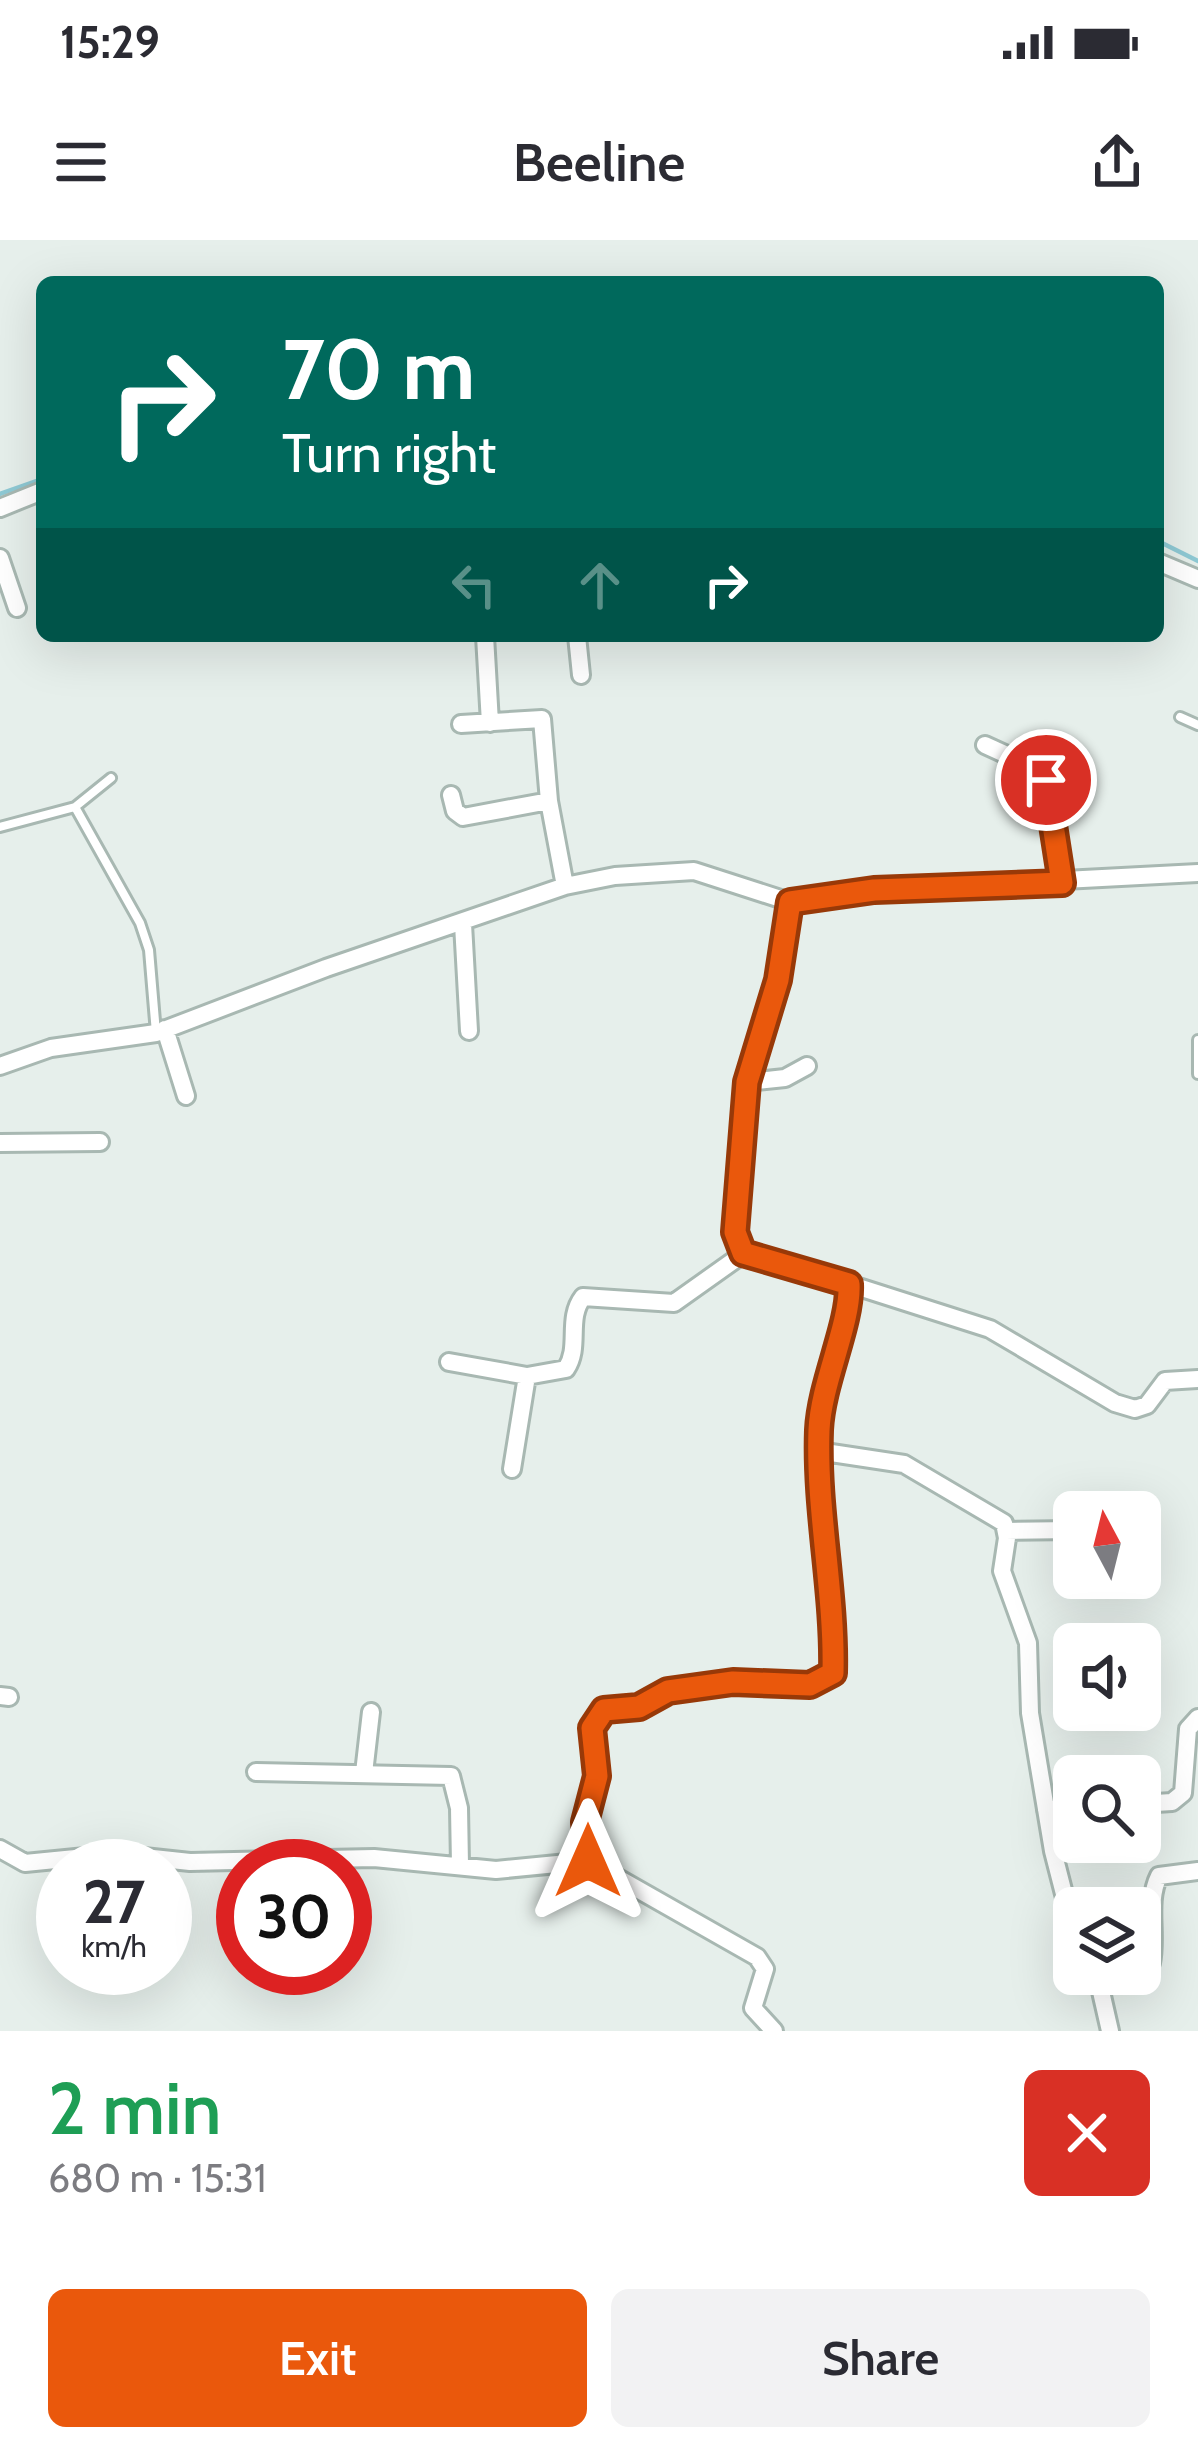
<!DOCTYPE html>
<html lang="en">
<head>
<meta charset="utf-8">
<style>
	body { margin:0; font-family:Cabin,sans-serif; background:#f2f2f3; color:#2b2b33; height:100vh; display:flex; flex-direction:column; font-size:45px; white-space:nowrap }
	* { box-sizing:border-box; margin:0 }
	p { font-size:39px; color:#7c7c81 }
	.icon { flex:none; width:66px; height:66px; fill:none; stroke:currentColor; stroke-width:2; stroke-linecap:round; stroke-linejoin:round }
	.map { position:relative; height:1791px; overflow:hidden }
	.sheet { display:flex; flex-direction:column; background:#fff; flex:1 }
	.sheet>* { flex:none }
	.banner { position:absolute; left:36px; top:36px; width:1128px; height:366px; border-radius:18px; box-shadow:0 12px 48px #0002; background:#00695c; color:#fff; overflow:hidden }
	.needle { width:78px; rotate:353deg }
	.fabs { position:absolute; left:1053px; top:1251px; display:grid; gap:24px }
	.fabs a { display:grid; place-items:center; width:108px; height:108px; border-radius:18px; background:#fff; box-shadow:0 12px 48px #0002; font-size:60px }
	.speed { position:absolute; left:36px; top:1599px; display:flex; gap:24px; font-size:60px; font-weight:700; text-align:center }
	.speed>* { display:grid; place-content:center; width:156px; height:156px; border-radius:50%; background:#fff; box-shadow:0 12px 48px #0002; line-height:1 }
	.speed small { font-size:30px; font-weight:400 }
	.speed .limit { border:18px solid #d22; background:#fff; color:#111 }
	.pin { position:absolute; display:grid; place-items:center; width:102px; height:102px; color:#fff; margin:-51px; border:6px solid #fff; border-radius:50%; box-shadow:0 3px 12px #0007 }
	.me { position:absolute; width:132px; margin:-66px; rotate:0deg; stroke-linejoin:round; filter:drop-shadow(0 0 9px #0008) }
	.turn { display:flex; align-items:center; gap:42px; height:252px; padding:0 48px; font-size:54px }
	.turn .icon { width:156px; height:156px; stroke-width:2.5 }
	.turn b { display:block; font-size:84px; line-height:102px }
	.lanes { display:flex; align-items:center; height:114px; padding:0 48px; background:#0003; justify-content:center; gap:60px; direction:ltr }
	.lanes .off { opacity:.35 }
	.round { display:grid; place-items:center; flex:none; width:126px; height:126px; border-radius:18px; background:#f2f2f3 }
	.head { display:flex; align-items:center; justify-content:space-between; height:204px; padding:0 48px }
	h1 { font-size:72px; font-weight:600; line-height:90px; color:#1e9e55 }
	.button { display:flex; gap:24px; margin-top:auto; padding:24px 48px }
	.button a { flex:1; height:138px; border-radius:18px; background:#ea580c; color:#fff; font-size:48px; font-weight:600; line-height:138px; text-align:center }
	.button a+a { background:#f2f2f3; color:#2b2b33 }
	.status { display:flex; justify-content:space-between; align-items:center; height:84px; padding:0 60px; background:#fff; direction:ltr }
	.status svg { height:33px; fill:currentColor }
	header { display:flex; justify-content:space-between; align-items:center; height:156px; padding:0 48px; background:#fff; font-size:54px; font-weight:600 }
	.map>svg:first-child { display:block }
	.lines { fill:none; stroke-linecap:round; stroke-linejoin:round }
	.stream { stroke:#8ec9d4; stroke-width:4.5 }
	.service-casing { stroke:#a8b8b2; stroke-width:14 }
	.minor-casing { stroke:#a8b8b2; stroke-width:22 }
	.service { stroke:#fff; stroke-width:8 }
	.minor { stroke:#fff; stroke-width:16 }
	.route-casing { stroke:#983908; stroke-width:30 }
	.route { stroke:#ea580c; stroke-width:21 }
</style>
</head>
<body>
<div class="status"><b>15:29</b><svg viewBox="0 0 49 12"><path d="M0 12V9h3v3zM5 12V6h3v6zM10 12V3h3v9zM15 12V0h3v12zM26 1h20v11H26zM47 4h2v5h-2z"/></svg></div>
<header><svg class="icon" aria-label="menu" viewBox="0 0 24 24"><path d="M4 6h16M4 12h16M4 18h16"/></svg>Beeline<svg class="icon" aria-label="share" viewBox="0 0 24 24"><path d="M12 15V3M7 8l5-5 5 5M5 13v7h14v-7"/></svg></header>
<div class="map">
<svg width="1198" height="1791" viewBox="0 0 1198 1791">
	<rect width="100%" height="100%" fill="#e6efeb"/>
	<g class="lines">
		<path class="stream" d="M0,254l42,-15
			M1158,301l40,20"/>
		<g class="service-casing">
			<path id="service" d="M1180,477l18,8
				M111,538l-36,29 65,116 9,27 7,83
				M0,587l75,-20
				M1198,800v34"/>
		</g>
		<g class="minor-casing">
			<path id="minor" d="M0,268l42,-17
				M0,318l17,50
				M1158,322l40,17
				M485,396l5,87
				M577,396l4,39
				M461,484l81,-5 7,82 16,85
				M985,505l59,27 18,111
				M451,555l4,16 8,6 86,-16
				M463,684l6,107
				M165,789l21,67
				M0,826l51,-18 105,-15 170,-65 239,-82 50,-10 79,-5 96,31 84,-12 324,-17
				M747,842l38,-4 22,-12
				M0,903l100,-1
				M849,1044l141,45 125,74 20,6 12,-4 18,-24 33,-2
				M449,1122l78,14 39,-7c15,-22 0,-50 17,-72l91,6 69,-49
				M818,1211l86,13 100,59 3,15 -5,33 26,72 2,70 23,138 21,82
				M512,1229l15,-93
				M1006,1291l68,-1
				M0,1456l9,1
				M256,1532l195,4 8,32 1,57
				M364,1533l7,-61
				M1140,1564l32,-2 11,-9 5,-64 10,-11
				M1046,1570l28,-2
				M0,1609l25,14 91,-9 74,8 184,-4 122,12 92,-9 169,96 8,12 -12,39 21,23
				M588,1621l-3,-38 12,-47 -5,-48 12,-18 35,-3 29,-16 65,-9 77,4 23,-13c3,-81 -17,-162 -14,-243 2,-46 33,-108 30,-146l-106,-30 -8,-23 12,-149 31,-102 12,-78
				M1140,1729l11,-6c6,-28 -5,-61 8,-87l39,-5
				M1097,1734l13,57"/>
		</g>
		<use href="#service" class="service"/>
		<use href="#minor" class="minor"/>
	</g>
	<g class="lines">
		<g class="route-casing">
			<path id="route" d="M588,1621l-3,-39 12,-46 -5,-48 12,-18 35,-3 29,-16 65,-9 77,3 23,-12c2,-81 -17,-162 -14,-243 2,-47 32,-107 30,-146l-106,-31 -8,-21 12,-150 31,-102 12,-78 84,-12 188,-7 -16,-103"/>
		</g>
		<use href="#route" class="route"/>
	</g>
</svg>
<div class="fabs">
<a><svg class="needle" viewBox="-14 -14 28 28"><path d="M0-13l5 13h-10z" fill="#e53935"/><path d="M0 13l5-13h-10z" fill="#7c7c81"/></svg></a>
<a><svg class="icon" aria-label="sound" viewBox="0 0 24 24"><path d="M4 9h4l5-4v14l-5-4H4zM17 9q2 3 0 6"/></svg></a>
<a><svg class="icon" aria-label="search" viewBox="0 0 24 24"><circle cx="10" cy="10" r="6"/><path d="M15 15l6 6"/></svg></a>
<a><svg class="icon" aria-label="layers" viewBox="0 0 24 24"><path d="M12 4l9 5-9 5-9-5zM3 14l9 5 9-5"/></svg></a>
</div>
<div class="speed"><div>27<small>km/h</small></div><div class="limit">30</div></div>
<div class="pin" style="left:1046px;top:540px;background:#d93025"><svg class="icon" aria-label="arrive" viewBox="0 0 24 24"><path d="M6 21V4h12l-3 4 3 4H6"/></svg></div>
<svg class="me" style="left:588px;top:1621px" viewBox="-20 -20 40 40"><path d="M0-17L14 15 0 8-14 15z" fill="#ea580c" stroke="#fff" stroke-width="4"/></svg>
<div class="banner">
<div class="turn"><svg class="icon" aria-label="right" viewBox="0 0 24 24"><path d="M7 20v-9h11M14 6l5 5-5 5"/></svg><div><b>70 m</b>Turn right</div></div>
<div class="lanes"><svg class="icon off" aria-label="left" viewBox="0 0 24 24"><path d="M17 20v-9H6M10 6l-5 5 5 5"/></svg><svg class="icon off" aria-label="ahead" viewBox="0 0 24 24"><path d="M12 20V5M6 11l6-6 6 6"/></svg><svg class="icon" aria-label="right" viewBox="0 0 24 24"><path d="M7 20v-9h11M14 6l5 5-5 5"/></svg></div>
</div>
</div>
<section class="sheet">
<div class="head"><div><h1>2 min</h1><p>680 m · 15:31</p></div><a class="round" style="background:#d93025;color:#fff"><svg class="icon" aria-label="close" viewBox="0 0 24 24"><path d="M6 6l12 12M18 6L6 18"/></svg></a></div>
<div class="button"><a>Exit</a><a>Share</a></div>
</section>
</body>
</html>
